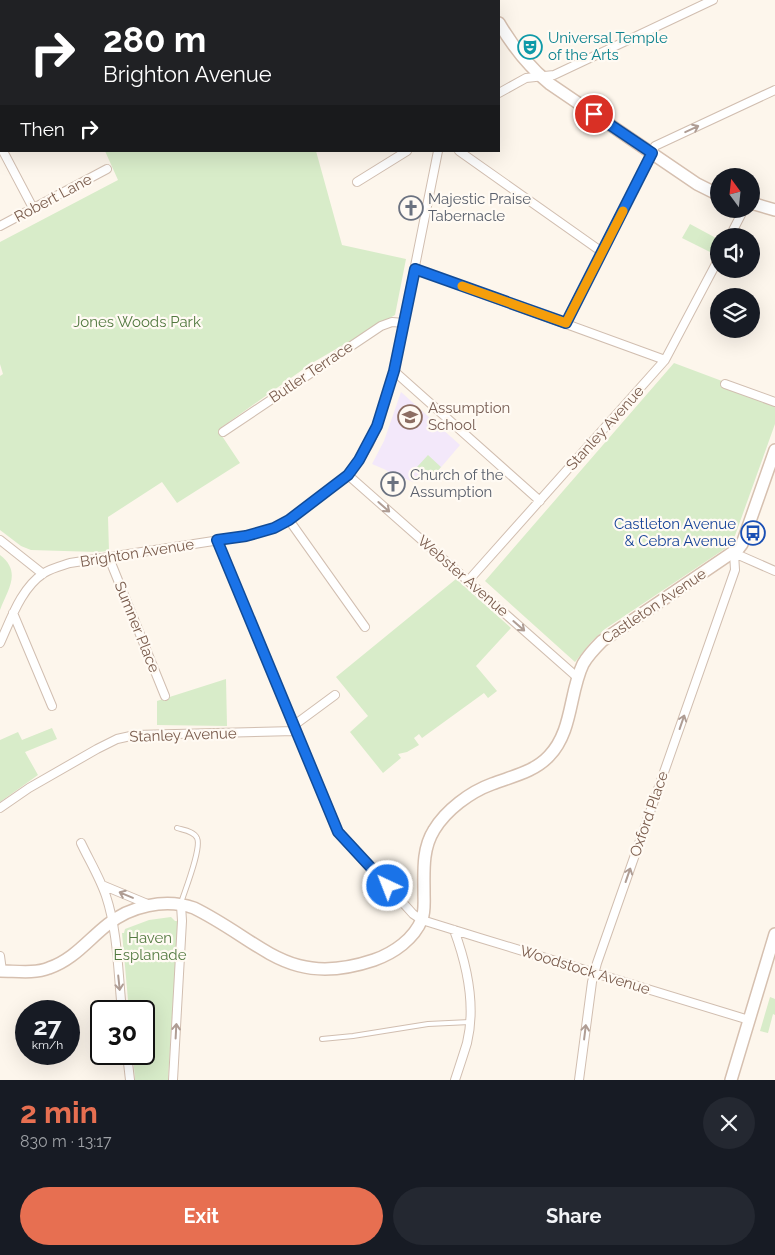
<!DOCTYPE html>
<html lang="en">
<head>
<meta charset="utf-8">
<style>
	body { margin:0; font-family:Raleway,sans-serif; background:#242831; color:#f1f3f6; height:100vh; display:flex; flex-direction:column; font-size:19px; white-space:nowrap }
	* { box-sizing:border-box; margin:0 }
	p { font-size:16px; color:#9ea1a6 }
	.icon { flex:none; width:28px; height:28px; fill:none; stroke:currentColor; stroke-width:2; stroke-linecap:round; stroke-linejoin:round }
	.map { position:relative; height:1080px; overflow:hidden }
	.panel { display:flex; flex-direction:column; background:#171b24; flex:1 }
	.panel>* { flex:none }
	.hud { position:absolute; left:0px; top:0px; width:500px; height:152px; box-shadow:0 5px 20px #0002; background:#202124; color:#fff; overflow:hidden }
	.needle { width:32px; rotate:345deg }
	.tools { position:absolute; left:710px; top:168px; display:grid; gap:10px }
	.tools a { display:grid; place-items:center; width:50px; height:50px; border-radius:50%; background:#171b24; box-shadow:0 5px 20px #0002; font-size:25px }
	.speed { position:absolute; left:15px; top:1000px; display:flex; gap:10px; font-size:25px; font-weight:700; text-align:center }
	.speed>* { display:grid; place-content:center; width:65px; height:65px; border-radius:50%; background:#171b24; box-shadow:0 5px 20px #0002; line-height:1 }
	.speed small { font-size:12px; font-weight:400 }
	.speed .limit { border:2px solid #111; border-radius:8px; background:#fff; color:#111 }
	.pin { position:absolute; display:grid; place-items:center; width:42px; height:42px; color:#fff; margin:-21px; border:2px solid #fff; border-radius:50%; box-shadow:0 1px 5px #0007 }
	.me { position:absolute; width:55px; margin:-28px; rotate:317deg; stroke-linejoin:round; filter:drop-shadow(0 0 4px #0008) }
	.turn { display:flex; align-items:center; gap:18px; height:105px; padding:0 20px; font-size:22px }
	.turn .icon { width:65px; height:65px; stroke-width:2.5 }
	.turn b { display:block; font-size:35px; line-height:42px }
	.then { display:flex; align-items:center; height:48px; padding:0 20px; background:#0003; gap:10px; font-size:19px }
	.round { display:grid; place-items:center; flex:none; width:52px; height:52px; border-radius:26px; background:#242831 }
	.summary { display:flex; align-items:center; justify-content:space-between; height:85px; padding:0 20px }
	h1 { font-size:30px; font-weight:700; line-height:38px; color:#e76f51 }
	.action { display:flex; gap:10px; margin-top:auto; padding:10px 20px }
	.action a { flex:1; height:58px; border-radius:30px; background:#e76f51; color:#fff; font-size:20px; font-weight:700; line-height:58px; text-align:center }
	.action a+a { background:#242831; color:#f1f3f6 }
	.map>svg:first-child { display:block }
	.education { fill:#f3e8fa }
	.green { fill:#d8ecc9 }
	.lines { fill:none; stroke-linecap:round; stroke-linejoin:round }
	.lane-casing { stroke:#d1beb0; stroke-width:6 }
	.street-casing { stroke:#d1beb0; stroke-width:10 }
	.secondary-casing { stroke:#d6c0b0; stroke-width:14 }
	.lane { stroke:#fff; stroke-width:4 }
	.street { stroke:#fff; stroke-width:8 }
	.secondary { stroke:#fff; stroke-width:11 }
	.oneway { stroke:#af9d94 }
	.route-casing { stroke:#114b97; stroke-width:12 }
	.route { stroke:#1a73e8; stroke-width:9 }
	.slow { stroke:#f59e0b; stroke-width:9 }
	.labels { text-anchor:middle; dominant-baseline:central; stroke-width:4.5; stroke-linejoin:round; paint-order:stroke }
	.culture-label { font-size:15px; fill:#0d838f; stroke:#fffaf3; text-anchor:start }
	.street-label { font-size:15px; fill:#7a5c4d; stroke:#fffaf3 }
	.worship-label { font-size:15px; fill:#5b616d; stroke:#fffaf3; text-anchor:start }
	.park-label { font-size:15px; fill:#537a41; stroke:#fffaf3 }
	.education-label { font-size:15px; fill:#785e54; stroke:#fffaf3; text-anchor:start }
	.transit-label { font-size:15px; fill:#164399; stroke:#fffaf3; text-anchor:end }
</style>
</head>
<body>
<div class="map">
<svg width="775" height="1080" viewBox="0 0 775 1080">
	<rect width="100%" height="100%" fill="#fdf6ec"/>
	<path class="education" d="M401,392l59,53 -29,34 -9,-8 -9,11 -12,-5 -3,3 -12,-10 -14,-6 12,-23z"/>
	<path class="green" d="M196,0h135l-2,1z
		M105,151h211l26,94 64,14 -11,56 -83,48 -93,66 1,4 20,30 -63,40 -15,-21 -54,35 1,34 -12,1 -66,-2 -10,-4 -21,-16v-154l3,-2 -3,-10v-122l118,-62z
		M690,224l26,14 -6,14 -28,-14z
		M674,363l48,18 -1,4 2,2 52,18v19l-43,120 -127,85 -14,13 -16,20 -90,-81z
		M428,455l13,12 -10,12 -14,-12z
		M0,555c22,17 8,34 0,55z
		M456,579l55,49 -35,38 21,25 -9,7 -4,-5 -62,45 -3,-4 -5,4 5,7 -12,7 -9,2 3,4 -18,15 -33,-41 18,-16 -32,-39z
		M226,679l1,47 -70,-1v-24z
		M52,728l5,11 -32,13 13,23 -38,27v-62l18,-8 4,8z
		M171,917l4,4h3l-10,159h-33l-2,-26h11v-43h-15l-7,-78h2l1,-4 24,-9z
		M770,997l5,2v16l-2,-1 -5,19 -8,-2z"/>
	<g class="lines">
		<g class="lane-casing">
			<path id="lane" d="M121,1l2,-1
				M0,75h1
				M177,828c6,2 17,3 20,10 5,10 -12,52 -16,65
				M322,1039l31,-3 75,-12 42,-2"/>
		</g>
		<g class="street-casing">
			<path id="street" d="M67,0l1,1
				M184,0v1
				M398,0v1
				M499,93l27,-15 28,-3 159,-75
				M0,104l1,2
				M0,132h1
				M3,151l30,57
				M459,151l143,101
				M357,182l50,-31
				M0,226l107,-57
				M730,236l14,-27
				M415,269l250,91
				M566,323l89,-177 120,-56
				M394,371l146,130
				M725,384l50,18
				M223,432l158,-106 11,-4 12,1
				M348,475l230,203
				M289,520l76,107
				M0,540l43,34
				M217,540l121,291 75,83 9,6 58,18 269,82
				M109,558l56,138
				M468,581l197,-221 54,-102
				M13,613l39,93
				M0,643c11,-24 21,-55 44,-70 8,-5 17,-7 26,-10l176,-27 28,-8 15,-8 59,-45 11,-15 10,-16 8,-18 17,-55 44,-220
				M293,726l42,-31
				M0,808l29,-20 68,-39 20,-10 18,-4 160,-4
				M81,843c8,17 19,35 25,53 12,36 12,77 16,115
				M102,885l48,20
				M454,930c13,35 22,76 13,113 -4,13 -8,25 -12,37
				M0,956l2,15
				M127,1054l3,26
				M173,1080l9,-159 -1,-16
				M579,1080l13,-98 5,-19 138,-393 -1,-17 41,18"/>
		</g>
		<g class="secondary-casing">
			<path id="secondary" d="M488,0l1,1
				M499,23c14,24 30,44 51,61l147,100 22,11
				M751,203l24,7
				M0,971c16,0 34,3 49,-3 24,-8 39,-28 58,-43 23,-19 58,-27 87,-17 69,34 94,81 180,52 20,-7 40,-21 48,-41 3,-8 2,-17 2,-26 0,-21 -2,-44 10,-63 12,-20 36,-38 58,-46 21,-8 42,-12 57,-28 24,-25 20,-63 34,-92 5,-9 12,-16 19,-23l137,-93 3,-4 33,-94
				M731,1080l44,-146"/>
		</g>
		<use href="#lane" class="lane"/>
		<use href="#street" class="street"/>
		<use href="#secondary" class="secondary"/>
	</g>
	<defs><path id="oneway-shaft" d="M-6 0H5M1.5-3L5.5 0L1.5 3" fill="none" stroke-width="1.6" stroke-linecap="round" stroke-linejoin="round" transform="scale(1.25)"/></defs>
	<g class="oneway">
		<use href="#oneway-shaft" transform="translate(692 129) rotate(-25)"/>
		<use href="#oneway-shaft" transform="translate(384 507) rotate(41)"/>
		<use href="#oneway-shaft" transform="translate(519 626) rotate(41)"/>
		<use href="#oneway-shaft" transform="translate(682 722) rotate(-71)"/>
		<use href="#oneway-shaft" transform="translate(628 875) rotate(-71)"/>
		<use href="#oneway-shaft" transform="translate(126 895) rotate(-157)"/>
		<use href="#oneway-shaft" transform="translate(119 983) rotate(84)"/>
		<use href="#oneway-shaft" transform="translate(176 1031) rotate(-87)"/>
		<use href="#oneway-shaft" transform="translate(585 1032) rotate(-83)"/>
	</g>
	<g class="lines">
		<g class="route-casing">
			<path id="route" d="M388,886l-50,-54 -121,-292 29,-4 28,-8 15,-8 59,-45 11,-15 18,-34 17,-55 21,-102 151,54 86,-170 -58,-39"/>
		</g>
		<use href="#route" class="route"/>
		<path class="slow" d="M462,286l104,37 57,-112"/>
	</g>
	<defs>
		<g id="theatre-ring" transform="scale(1.25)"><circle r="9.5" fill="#fffaf3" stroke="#0f9aa8" stroke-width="1.5"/><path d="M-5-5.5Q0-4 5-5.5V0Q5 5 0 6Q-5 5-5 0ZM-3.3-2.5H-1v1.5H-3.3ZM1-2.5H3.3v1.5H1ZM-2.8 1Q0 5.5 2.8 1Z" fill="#0f9aa8"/></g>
		<g id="church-ring" transform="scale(1.25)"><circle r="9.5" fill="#fffaf3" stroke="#6b7280" stroke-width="1.5"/><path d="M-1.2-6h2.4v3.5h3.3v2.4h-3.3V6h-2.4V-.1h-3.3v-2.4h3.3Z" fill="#6b7280"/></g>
		<g id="school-ring" transform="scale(1.25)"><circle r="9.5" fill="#fffaf3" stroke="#8d6e63" stroke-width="1.5"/><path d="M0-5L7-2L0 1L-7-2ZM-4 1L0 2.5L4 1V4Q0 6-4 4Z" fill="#8d6e63"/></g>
		<g id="bus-ring" transform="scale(1.25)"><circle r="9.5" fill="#fffaf3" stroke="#1a4fb4" stroke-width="1.5"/><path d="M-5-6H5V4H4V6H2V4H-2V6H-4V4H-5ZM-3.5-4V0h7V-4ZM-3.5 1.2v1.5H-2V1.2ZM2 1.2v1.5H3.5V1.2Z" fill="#1a4fb4"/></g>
	</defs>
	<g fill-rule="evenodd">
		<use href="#theatre-ring" x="530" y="47"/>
		<use href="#church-ring" x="411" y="208"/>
		<use href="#school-ring" x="410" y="417"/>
		<use href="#church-ring" x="393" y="484"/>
		<use href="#bus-ring" x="753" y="533"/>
	</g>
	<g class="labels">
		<g class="culture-label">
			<text x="548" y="38">Universal Temple<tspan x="548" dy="17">of the Arts</tspan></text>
		</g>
		<g class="street-label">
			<text transform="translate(53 198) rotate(-28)">Robert Lane</text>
			<text transform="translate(311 372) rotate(-34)">Butler Terrace</text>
			<text transform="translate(605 428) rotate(-48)">Stanley Avenue</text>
			<text transform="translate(137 553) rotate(-9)">Brighton Avenue</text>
			<text transform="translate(463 576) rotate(41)">Webster Avenue</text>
			<text transform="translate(654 606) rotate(-34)">Castleton Avenue</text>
			<text transform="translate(137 627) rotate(68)">Sumner Place</text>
			<text transform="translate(183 735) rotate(-2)">Stanley Avenue</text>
			<text transform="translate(649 814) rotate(-71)">Oxford Place</text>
			<text transform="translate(585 970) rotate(17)">Woodstock Avenue</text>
		</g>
		<g class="worship-label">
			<text x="428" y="199">Majestic Praise<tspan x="428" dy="17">Tabernacle</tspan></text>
			<text x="410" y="475">Church of the<tspan x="410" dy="17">Assumption</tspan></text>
		</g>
		<g class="park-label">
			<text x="137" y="322">Jones Woods Park</text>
			<text x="150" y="938">Haven<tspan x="150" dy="17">Esplanade</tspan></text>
		</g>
		<g class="education-label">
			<text x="428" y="408">Assumption<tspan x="428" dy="17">School</tspan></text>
		</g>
		<g class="transit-label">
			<text x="736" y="524">Castleton Avenue<tspan x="736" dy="17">&amp; Cebra Avenue</tspan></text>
		</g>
	</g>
</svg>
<div class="tools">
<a><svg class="needle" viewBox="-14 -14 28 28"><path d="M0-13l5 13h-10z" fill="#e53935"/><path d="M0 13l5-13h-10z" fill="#9ea1a6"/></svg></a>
<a><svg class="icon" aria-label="sound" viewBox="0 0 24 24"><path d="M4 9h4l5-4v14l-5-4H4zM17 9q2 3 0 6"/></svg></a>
<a><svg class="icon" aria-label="layers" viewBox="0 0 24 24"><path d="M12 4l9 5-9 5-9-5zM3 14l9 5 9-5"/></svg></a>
</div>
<div class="speed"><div>27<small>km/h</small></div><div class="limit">30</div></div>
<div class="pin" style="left:594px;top:114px;background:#d93025"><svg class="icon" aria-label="arrive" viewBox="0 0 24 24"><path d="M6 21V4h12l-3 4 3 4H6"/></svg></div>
<svg class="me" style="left:388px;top:886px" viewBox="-20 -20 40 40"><circle r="17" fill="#1a73e8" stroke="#fff" stroke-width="3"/><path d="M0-11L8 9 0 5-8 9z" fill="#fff"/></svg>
<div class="hud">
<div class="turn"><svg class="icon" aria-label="right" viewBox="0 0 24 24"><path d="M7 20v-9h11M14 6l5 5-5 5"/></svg><div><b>280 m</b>Brighton Avenue</div></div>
<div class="then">Then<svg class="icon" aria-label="right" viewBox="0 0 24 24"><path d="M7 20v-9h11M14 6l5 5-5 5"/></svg></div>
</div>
</div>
<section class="panel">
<div class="summary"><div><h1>2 min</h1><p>830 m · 13:17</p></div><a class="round"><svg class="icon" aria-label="close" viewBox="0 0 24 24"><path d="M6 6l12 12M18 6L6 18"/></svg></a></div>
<div class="action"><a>Exit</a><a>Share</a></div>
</section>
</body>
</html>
